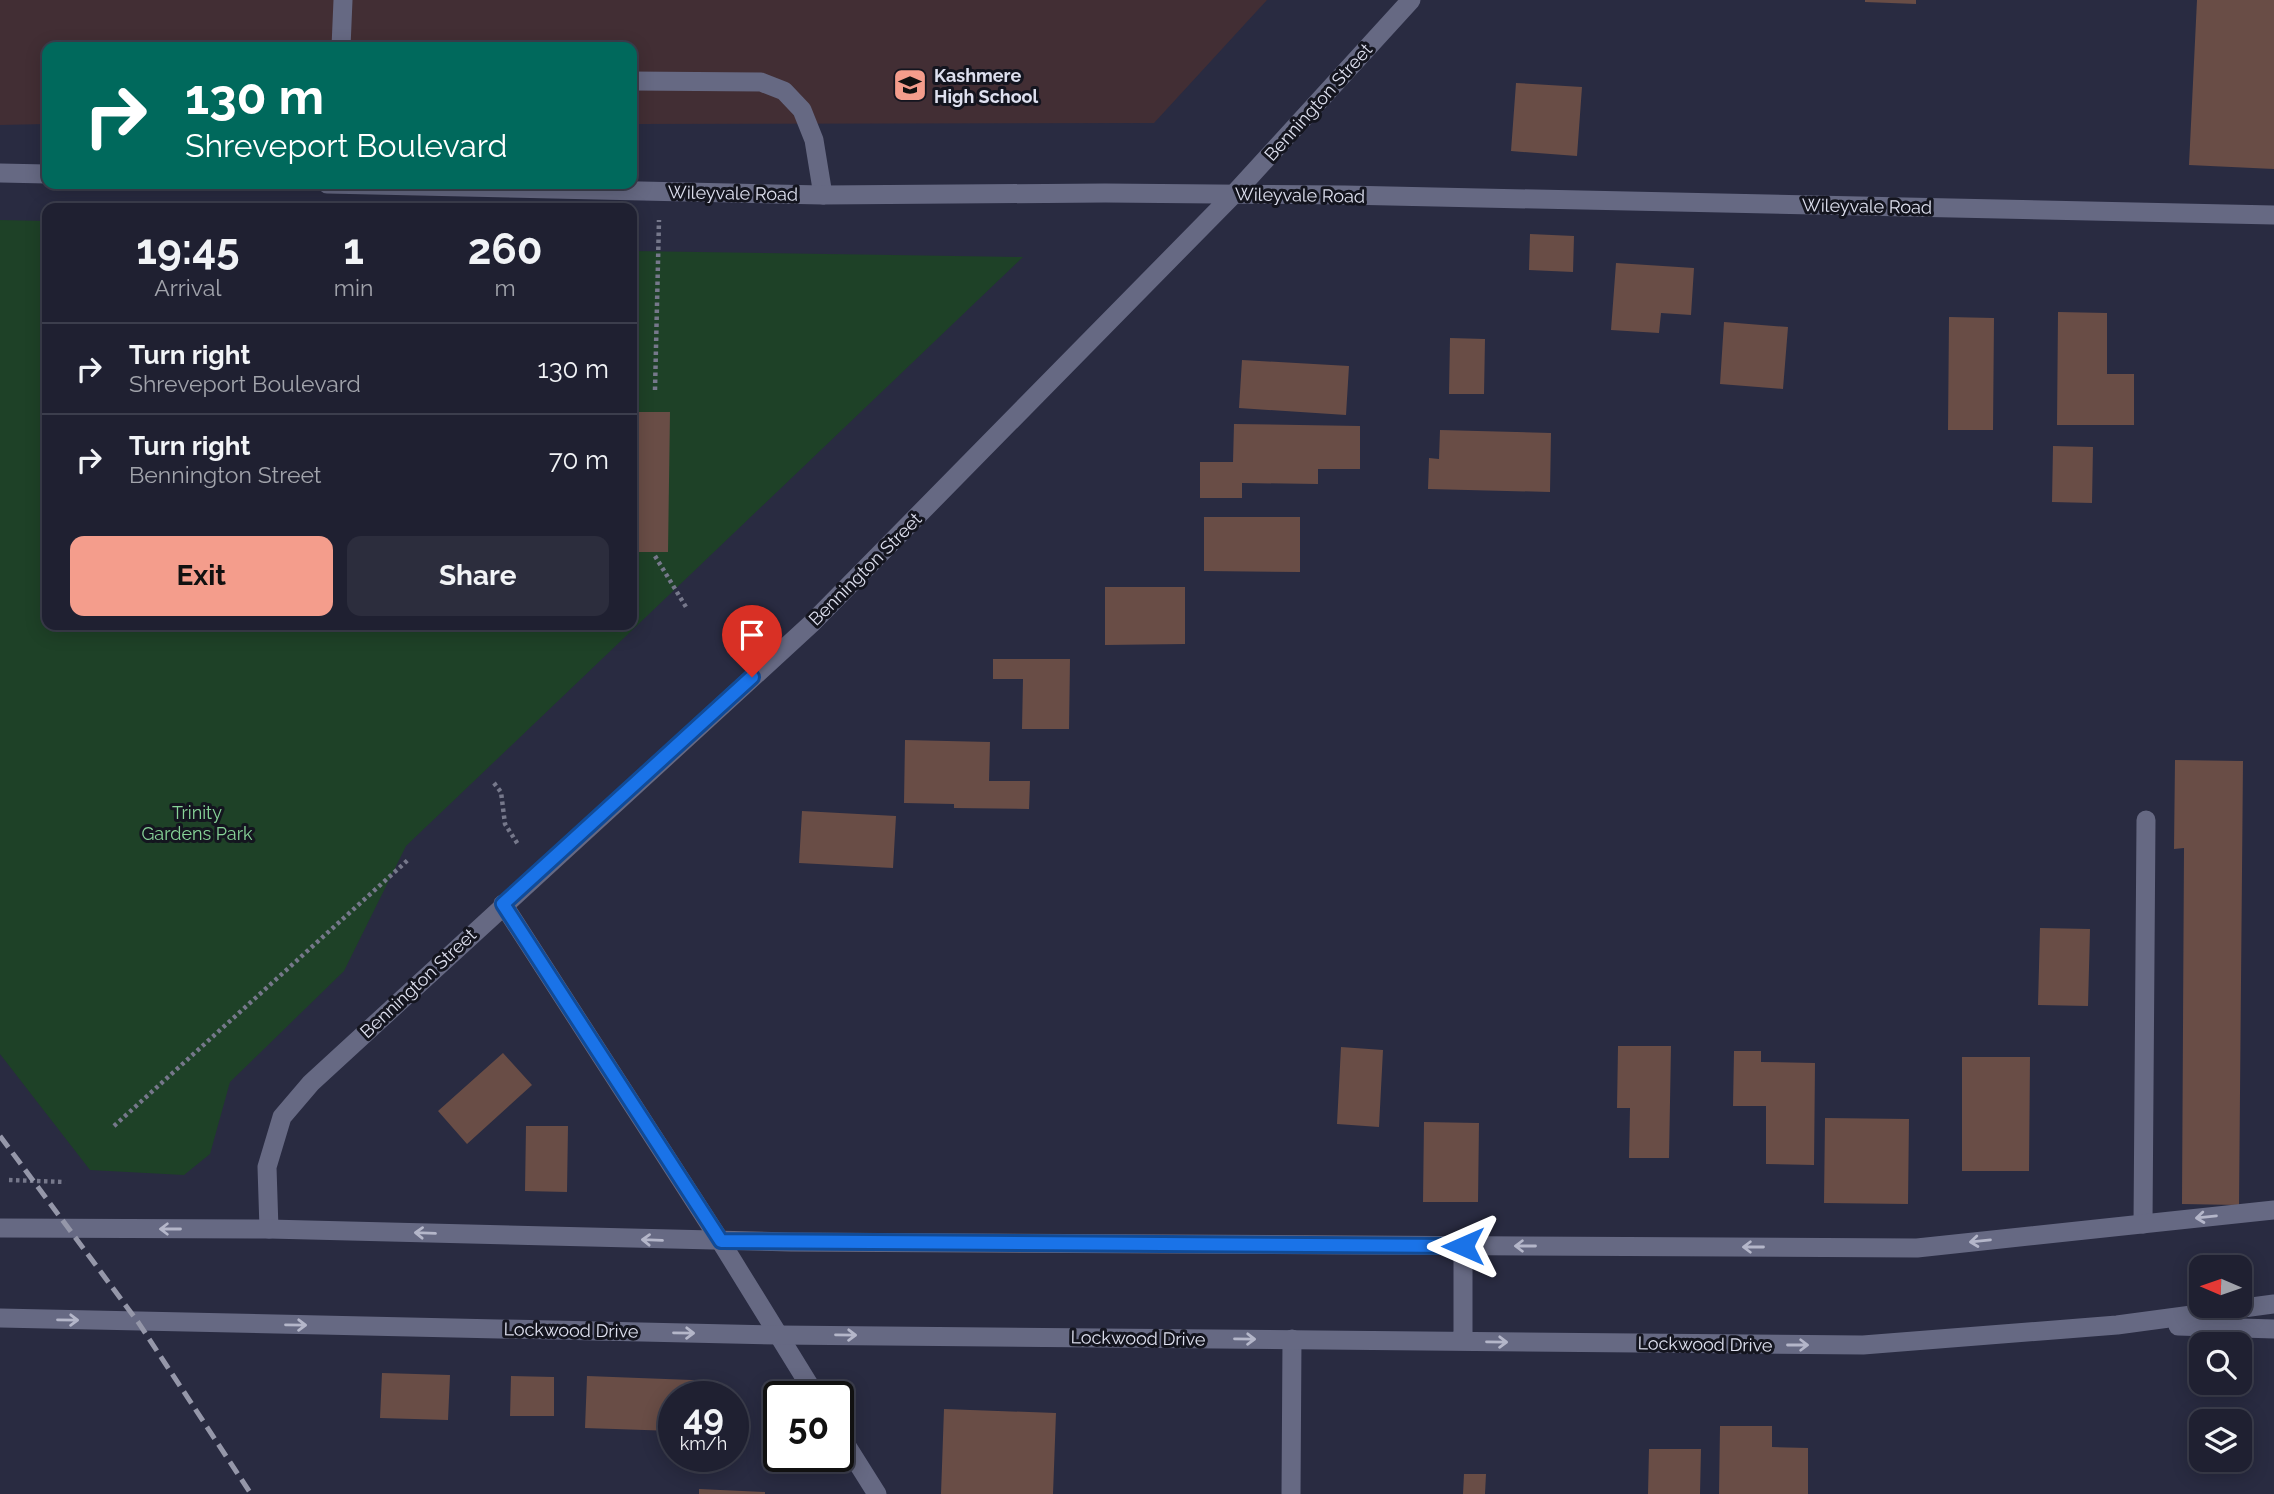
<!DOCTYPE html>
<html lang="en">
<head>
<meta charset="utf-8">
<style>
	body { margin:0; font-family:Raleway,sans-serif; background:#2c2d3d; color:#f1f3f6; height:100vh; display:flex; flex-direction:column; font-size:26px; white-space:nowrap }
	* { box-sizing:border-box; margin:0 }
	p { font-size:23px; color:#a1a3ab }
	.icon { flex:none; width:38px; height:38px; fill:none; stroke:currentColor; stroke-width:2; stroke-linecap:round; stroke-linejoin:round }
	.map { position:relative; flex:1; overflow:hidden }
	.panel { position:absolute; left:42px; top:203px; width:595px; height:427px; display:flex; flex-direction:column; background:#1f2031; border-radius:14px; box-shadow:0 4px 18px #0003,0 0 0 2px #3c3e4d }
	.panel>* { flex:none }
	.top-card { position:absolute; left:42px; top:42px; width:595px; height:147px; border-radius:14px; box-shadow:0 4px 18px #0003,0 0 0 2px #3c3e4d; background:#00695c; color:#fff; overflow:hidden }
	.needle { width:46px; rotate:272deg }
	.controls { position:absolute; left:2189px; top:1255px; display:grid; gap:14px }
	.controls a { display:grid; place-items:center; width:63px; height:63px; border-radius:14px; background:#1f2031; box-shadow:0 4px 18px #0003,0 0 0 2px #3c3e4d; font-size:35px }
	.speed { position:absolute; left:658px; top:1381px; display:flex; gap:14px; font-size:35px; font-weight:700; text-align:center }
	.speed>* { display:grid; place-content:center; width:91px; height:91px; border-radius:50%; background:#1f2031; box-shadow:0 4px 18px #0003,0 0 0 2px #3c3e4d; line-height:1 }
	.speed small { font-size:18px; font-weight:400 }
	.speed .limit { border:4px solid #111; border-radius:10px; background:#fff; color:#111 }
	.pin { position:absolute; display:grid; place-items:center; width:60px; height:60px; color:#fff; margin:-72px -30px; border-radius:50% 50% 50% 0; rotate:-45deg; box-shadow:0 0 7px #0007 }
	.pin .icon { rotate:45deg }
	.me { position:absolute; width:77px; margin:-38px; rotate:270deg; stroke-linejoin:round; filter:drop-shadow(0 0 5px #0008) }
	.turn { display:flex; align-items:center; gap:24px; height:147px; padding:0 28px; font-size:32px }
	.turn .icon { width:91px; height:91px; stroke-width:2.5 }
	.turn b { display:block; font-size:49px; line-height:60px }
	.eta { display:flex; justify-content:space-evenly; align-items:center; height:119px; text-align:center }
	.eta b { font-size:42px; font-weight:700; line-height:49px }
	.button { display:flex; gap:14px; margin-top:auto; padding:14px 28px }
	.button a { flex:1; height:80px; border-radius:14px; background:#f49d8c; color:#111; font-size:28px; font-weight:700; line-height:80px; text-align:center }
	.button a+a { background:#2c2d3d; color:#f1f3f6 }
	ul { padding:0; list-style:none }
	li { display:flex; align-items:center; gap:21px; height:91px; padding:0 28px; border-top:2px solid #3c3e4d }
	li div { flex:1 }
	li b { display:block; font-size:26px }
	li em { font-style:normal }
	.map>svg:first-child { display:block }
	.education { fill:#422e34 }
	.green { fill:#1e4127 }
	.building { fill:#694d46 }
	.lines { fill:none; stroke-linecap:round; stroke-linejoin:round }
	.path { stroke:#76788b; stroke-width:4.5; stroke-dasharray:3.5 3.5; stroke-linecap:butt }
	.service { stroke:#666983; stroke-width:19 }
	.minor { stroke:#666983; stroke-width:19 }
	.secondary { stroke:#666983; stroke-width:19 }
	.rail { stroke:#9597a9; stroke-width:5; stroke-dasharray:14 7; stroke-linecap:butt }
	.oneway { stroke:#b4b6c9 }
	.route-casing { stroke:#114b97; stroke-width:18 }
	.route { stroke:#1a73e8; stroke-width:12 }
	.labels { text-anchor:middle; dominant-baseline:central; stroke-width:6; stroke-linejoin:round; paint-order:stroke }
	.poi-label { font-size:18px; font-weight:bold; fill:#dee0ef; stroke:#14151f; text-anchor:start }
	.street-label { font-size:18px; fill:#dee0ef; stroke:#14151f }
	.park-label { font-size:18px; fill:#87d398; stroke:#14151f }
</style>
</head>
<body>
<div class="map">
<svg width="2274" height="1494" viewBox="0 0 2274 1494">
	<rect width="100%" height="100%" fill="#292b41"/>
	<path class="education" d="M0,0h1267l-113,123 -522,1v-77h-585v77l-47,1z"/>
	<path class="green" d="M0,220l47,1v404h585v-374l391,6 -617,589 -62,125 -114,111 -20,72 -26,21 -94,-5 -90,-116z"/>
	<path class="building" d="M1865,0h51v4l-51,-2z
		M2197,0h77v169l-85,-4z
		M1516,83l66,4 -5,69 -66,-5z
		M1530,234l44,2 -1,36 -44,-2z
		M1616,263l78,5 -3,47 -30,-2 -2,20 -48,-3z
		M2058,312l49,1v61h27v51h-77z
		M1949,317l45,1 -1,112h-45z
		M1724,322l64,5 -5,62 -63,-5z
		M1450,338l35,1 -1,55h-35z
		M1242,360l107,6 -3,49 -107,-7z
		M632,412h38l-2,140h-36z
		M1234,424l126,2v43h-42v15l-76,-1v15h-42v-36h33z
		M1440,430l111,3 -1,59 -122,-3 1,-31 10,1z
		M2053,446l40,1 -1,56 -40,-1z
		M1204,517h96v55l-96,-1z
		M1105,587h80v57l-80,1z
		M993,659h77l-1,70h-47l1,-50h-30z
		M905,740l85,2 -1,39h41l-1,28 -75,-1v-4l-50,-1z
		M2175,760l68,1 -4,444 -57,-1 2,-356 -10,1z
		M802,811l94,5 -3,52 -94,-5z
		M2040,928l50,1 -2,77 -50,-1z
		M1618,1046h53l-2,112h-40l1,-50h-13z
		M1341,1047l42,3 -4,77 -42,-3z
		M1734,1051h27v11l54,1 -1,102 -48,-1v-58h-33z
		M503,1053l29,32 -65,59 -29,-33z
		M1962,1057h68l-1,114h-67z
		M1825,1118l84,1 -1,85 -84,-1z
		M1424,1122l55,1 -1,79h-55z
		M526,1126h42l-1,66 -42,-1z
		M382,1373l68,2 -2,45 -68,-2z
		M511,1376l43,1v39h-44z
		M587,1376l131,5 -1,15h-43v35l-89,-3z
		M944,1409l112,4 -3,81h-112z
		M1720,1426h52v21l36,1v46h-89z
		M1649,1449h52l-1,45h-52z
		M1464,1474h22l-1,20h-22z
		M699,1489l66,3v2h-66z"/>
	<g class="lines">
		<path class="path" d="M47,276l-2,34h2
			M655,390l4,-170
			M655,556l31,51
			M494,783l7,9 4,32 14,22
			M114,1126l295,-267
			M9,1180l56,2"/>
		<path class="service" d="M341,47l2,-47
			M632,81l129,1 23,9 18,19 12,30 9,55
			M2143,1224l3,-404
			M1291,1494l1,-155"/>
		<path class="minor" d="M0,173l47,1
			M327,184l496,11 282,-2 240,2 929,20
			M503,904l218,338 95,154
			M269,1229l-2,-62 15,-50 29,-34 500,-459 423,-430 177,-194
			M838,1432l39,62"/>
		<path class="secondary" d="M0,1228l269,1 522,13 1126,6 357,-38
			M1463,1246v95
			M0,1318l778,17 1085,10 254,-20 157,-21
			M2178,1326l96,3"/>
		<path class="rail" d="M0,1136l138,186 113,172"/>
	</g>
	<defs><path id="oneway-shaft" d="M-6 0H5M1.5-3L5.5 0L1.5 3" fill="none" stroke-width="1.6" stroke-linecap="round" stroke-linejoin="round" transform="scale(1.75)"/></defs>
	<g class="oneway">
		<use href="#oneway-shaft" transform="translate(2206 1217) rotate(174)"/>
		<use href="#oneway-shaft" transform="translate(170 1229) rotate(-180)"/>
		<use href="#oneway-shaft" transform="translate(425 1233) rotate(-178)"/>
		<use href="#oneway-shaft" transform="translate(652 1240) rotate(-178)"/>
		<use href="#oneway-shaft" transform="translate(1980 1241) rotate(174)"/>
		<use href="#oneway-shaft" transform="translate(1525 1246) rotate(-180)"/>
		<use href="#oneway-shaft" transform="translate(1753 1247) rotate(-180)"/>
		<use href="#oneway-shaft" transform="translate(68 1320) rotate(1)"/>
		<use href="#oneway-shaft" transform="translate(296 1325) rotate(1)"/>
		<use href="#oneway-shaft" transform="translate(684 1333) rotate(1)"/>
		<use href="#oneway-shaft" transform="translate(846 1335) rotate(1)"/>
		<use href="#oneway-shaft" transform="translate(1245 1339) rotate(1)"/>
		<use href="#oneway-shaft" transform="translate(1497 1342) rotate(1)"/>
		<use href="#oneway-shaft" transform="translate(1798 1345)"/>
	</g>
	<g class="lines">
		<g class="route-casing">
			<path id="route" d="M752,677l-249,227 218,337 742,5"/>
		</g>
		<use href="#route" class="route"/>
	</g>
	<defs>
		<g id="school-square" transform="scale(1.75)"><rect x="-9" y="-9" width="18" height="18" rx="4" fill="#f49d8c" stroke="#14151f"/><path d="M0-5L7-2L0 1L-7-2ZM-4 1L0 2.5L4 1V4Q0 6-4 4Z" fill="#111"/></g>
	</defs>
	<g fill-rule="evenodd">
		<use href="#school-square" x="910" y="85"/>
	</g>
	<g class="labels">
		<g class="poi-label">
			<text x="934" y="75">Kashmere<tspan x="934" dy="21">High School</tspan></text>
		</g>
		<g class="street-label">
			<text transform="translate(1318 102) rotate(-48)">Bennington Street</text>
			<text transform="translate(733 193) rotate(1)">Wileyvale Road</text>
			<text transform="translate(1300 195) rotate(1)">Wileyvale Road</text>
			<text transform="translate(1867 206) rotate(1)">Wileyvale Road</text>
			<text transform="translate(865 569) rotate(-45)">Bennington Street</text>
			<text transform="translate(418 983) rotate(-43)">Bennington Street</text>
			<text transform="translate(571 1330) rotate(1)">Lockwood Drive</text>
			<text transform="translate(1138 1338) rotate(1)">Lockwood Drive</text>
			<text transform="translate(1705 1344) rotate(1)">Lockwood Drive</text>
		</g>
		<g class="park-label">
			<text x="197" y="812">Trinity<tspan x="197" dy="21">Gardens Park</tspan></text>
		</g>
	</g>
</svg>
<div class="controls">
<a><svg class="needle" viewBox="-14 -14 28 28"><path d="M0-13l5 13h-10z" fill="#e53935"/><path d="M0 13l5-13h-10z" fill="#a1a3ab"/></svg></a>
<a><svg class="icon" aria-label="search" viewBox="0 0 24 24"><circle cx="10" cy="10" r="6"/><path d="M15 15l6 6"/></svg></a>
<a><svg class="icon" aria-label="layers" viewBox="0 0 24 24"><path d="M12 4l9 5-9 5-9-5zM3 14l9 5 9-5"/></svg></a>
</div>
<div class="speed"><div>49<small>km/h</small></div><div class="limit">50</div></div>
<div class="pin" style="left:752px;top:677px;background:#d93025"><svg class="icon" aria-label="arrive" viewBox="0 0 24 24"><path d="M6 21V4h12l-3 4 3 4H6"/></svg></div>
<svg class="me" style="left:1463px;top:1246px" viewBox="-20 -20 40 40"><path d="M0-17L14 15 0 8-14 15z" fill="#1a73e8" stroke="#fff" stroke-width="4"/></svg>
<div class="top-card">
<div class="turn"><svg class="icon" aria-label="right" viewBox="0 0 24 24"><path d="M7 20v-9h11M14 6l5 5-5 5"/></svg><div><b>130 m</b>Shreveport Boulevard</div></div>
</div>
<section class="panel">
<div class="eta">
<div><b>19:45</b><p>Arrival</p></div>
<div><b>1</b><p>min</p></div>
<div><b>260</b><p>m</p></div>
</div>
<ul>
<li><svg class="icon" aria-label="right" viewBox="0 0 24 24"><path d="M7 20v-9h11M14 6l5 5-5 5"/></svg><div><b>Turn right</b><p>Shreveport Boulevard</p></div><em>130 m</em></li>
<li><svg class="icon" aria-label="right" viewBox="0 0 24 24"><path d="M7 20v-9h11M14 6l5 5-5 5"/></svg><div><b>Turn right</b><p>Bennington Street</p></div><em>70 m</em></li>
</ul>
<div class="button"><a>Exit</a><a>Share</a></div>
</section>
</div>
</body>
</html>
